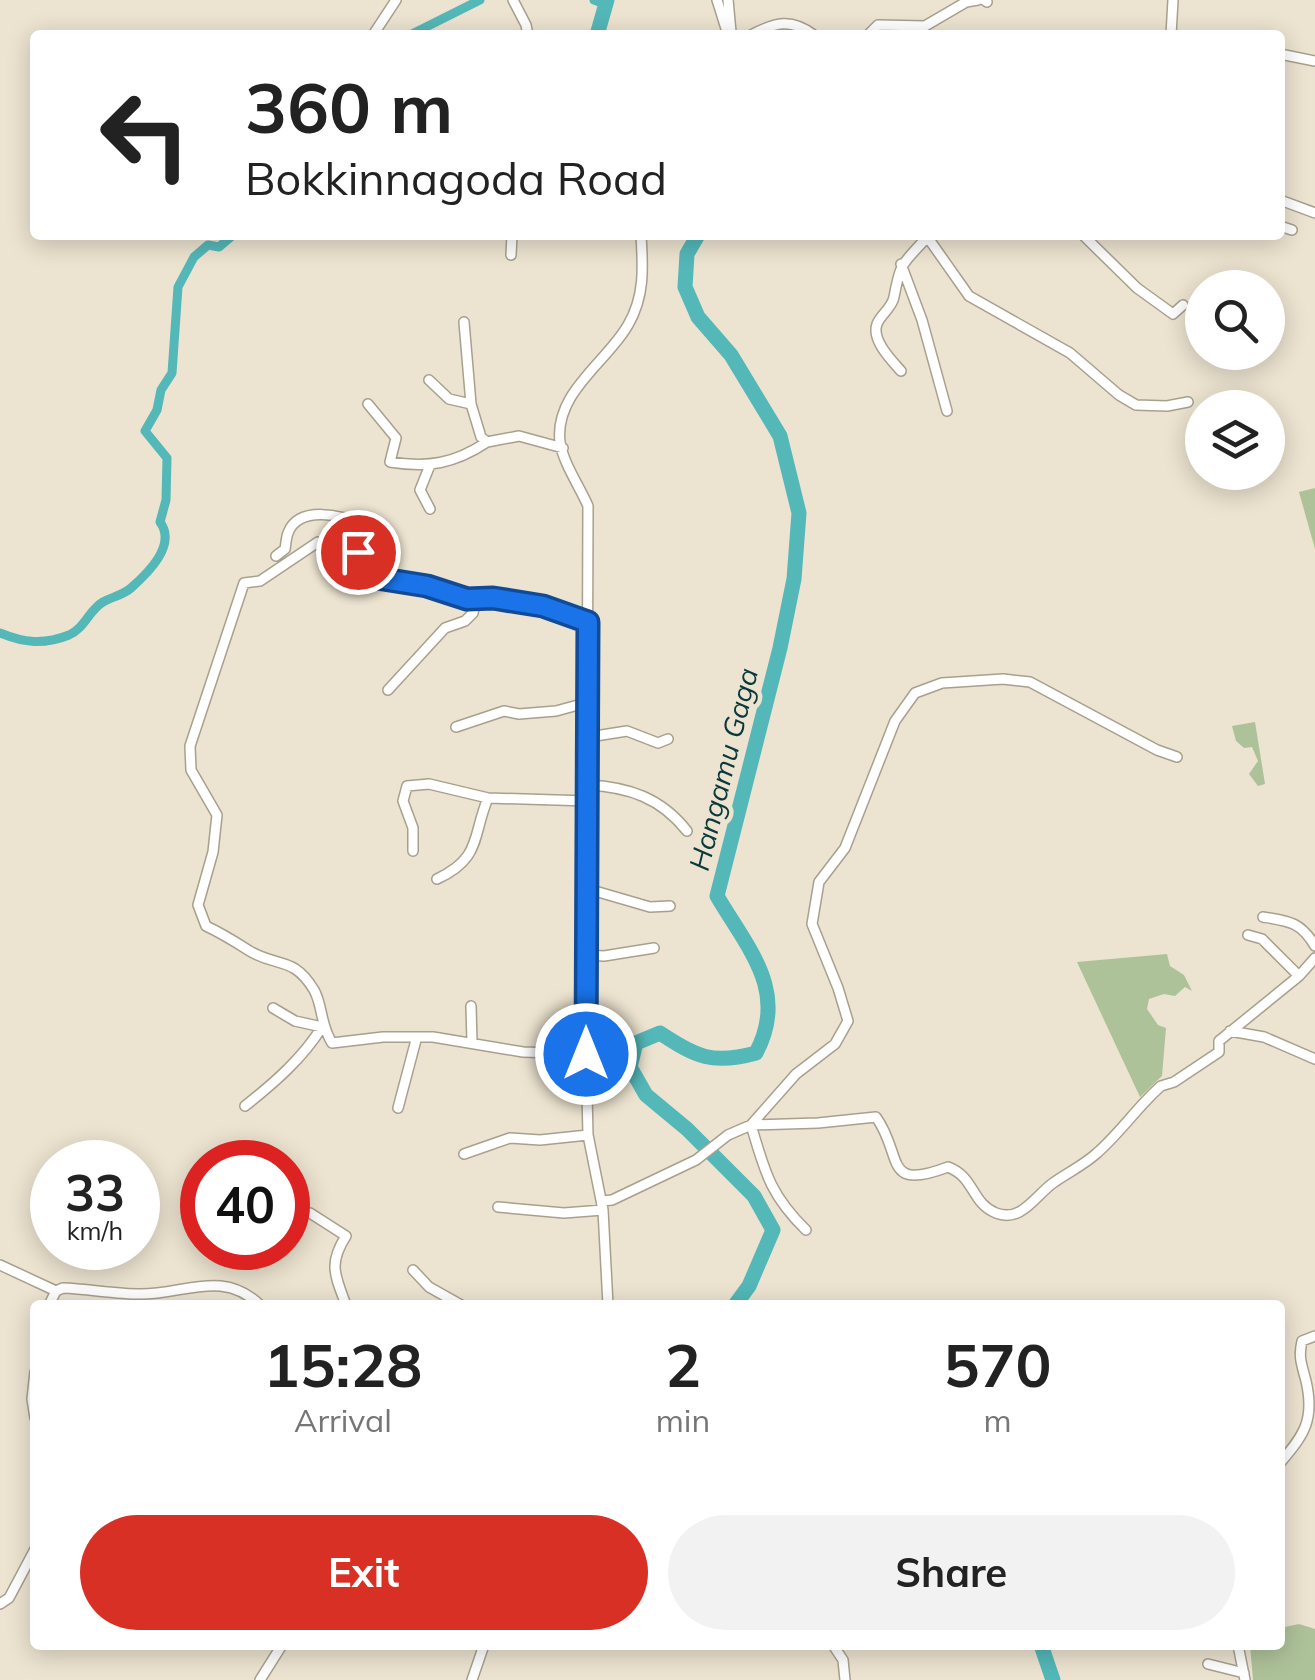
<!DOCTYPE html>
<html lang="en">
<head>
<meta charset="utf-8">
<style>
	body { margin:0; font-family:Mulish,sans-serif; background:#f2f2f2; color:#222; height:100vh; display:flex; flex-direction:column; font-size:38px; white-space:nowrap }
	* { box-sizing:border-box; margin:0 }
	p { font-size:32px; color:#767676 }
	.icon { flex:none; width:55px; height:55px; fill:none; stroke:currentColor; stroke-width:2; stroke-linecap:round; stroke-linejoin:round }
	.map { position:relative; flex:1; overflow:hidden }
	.details { position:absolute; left:30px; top:1300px; width:1255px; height:350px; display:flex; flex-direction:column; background:#fff; border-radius:10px; box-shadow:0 5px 25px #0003 }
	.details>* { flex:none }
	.top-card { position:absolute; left:30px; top:30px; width:1255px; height:210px; border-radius:10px; box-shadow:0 5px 25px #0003; background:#fff; color:#222; overflow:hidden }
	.controls { position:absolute; left:1185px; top:270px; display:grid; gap:20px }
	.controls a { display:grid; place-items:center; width:100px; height:100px; border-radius:50%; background:#fff; box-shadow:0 5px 25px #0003; font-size:50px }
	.speed { position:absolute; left:30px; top:1140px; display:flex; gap:20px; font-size:50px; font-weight:700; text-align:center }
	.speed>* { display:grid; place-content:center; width:130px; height:130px; border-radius:50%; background:#fff; box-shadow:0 5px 25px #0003; line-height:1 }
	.speed small { font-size:25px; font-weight:400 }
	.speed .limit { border:15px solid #d22; background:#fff; color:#111 }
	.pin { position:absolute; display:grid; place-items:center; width:85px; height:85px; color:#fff; margin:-42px; border:5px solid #fff; border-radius:50%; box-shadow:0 2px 10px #0007 }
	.me { position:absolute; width:110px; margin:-55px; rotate:0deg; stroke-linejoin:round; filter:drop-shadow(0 0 8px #0008) }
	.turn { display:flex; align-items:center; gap:35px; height:210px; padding:0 50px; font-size:45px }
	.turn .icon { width:130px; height:130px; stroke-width:2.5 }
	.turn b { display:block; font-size:70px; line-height:85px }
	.eta { display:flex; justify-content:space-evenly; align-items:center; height:170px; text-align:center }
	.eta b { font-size:60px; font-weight:700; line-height:70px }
	.button { display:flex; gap:20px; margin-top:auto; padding:20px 50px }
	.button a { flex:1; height:115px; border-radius:60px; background:#d93025; color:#fff; font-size:40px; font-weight:700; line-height:115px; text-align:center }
	.button a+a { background:#f2f2f2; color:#222 }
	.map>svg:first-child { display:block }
	.green { fill:#aec299 }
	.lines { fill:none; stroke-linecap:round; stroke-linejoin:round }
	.canal { stroke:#54b7b8; stroke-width:9 }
	.river { stroke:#54b7b8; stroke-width:15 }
	.minor-casing { stroke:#a8a08e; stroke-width:12 }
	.minor { stroke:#fff; stroke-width:9 }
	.route-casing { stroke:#114b97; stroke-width:25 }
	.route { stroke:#1a73e8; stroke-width:18 }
	.labels { text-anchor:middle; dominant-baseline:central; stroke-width:9; stroke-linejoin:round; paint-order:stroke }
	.water-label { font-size:28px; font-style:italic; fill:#09393a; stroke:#ece3d0 }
</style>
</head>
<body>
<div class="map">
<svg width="1315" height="1680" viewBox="0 0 1315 1680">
	<rect width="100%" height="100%" fill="#ece3d0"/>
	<path class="green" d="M1315,488v61l-16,-57z
		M1255,722l10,62 -7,2 -9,-12 9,-13 -6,-14 -8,1 -8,-7 -4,-15z
		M1167,954l3,12 14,9 8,16 -7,-4 -10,9 -11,-2 -15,5 -2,10 11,16 8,3 -4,48 -22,21 -63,-135z
		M1299,1624l16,5v51h-62l-3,-35h30v-17z"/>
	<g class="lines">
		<path class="canal" d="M594,0l11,4
			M410,35l70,-35
			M0,633c24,10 44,12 69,2 16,-7 20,-25 34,-33 9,-5 20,-7 28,-14 17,-15 46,-43 29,-66l6,-22 1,-42 -22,-27 12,-21 4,-20 11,-17 6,-86 16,-30 14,-12 11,2 14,-12"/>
		<path class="river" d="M597,35l10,-35
			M698,235l-11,19 -2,33 13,30 33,38 49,81 19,77 -5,66 -14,69 -63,248c31,53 72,95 39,157 -43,12 -60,4 -96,-20l-24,10 -6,24 16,28 41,34 67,67 19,34 -24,56 -14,19
			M1041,1645l12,35"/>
		<g class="minor-casing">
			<path id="minor" d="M513,0l13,25 2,10
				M717,0l11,35
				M728,0l3,32
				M984,0l3,2
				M373,35l23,-35
				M751,35c25,-13 40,-17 63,0
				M868,35l10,-10 47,1 41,-24 12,-2
				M1171,35l2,-35
				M1280,54l35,7
				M1280,200l35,13
				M1280,226l12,4
				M926,235l43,61 101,57 49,42 17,10 31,1 21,-4
				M1083,235l54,53 36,26 10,-9
				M511,255l1,-20
				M901,264l21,56 25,91
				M464,322l7,82
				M901,371c-9,-10 -30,-31 -24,-47 4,-10 15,-16 17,-27 7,-38 9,-32 33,-60
				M429,380l20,19 22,5 10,33 6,5 32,-6 44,12
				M368,404l28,34 -6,24c38,6 64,2 97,-20
				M430,509l-10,-19 10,-25
				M276,556l9,-7c1,-5 1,-11 3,-16 11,-29 55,-17 77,-9l7,47 3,5
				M388,690l57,-62 20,-7 8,-8 3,-14
				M456,727l48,-16 15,3 37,-3 33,-9
				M589,737l38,-6 31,12 10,-4
				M588,785c41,2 73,13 99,46
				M413,851v-23l-10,-27 4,-15 22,-2 59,14 100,3
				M437,879c45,-21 35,-43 51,-81
				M588,889l62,18 20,-1
				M1263,917c26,4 38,5 52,29
				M1248,935l14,4 37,37
				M586,955l18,1 50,-8
				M471,1006l1,36
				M1230,1031l34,6 51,22
				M586,1054l-63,-2 -90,-15h-50l-51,6c-12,-19 -9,-37 -18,-53 -21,-35 -38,-22 -66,-40 -14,-9 -27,-17 -42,-24l-8,-21 15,-53 4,-37 -26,-45 -1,-24 54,-163 16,-2 58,-39 40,10 9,20 10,6 50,7 40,14h26l50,7 46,16
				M245,1106c29,-23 57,-47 77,-79l-27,-6 -22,-13
				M398,1108l18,-68
				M464,1154l46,-16 30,2 48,-5
				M602,1201l10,-1 84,-40 32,-25 23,-10 67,-2 58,-6c28,39 6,75 72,50 27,10 23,36 48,46 25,10 39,-17 57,-30 14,-10 31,-18 44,-30 24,-21 41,-47 64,-67l13,-4 45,-30v-11l80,-65 16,-18
				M498,1207l66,6 39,-3
				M310,1213l36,23c-18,28 -11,39 0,69
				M806,1230c-36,-35 -41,-58 -55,-105l45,-51 39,-30 13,-23 -10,-33 -26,-64 7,-42 26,-34 50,-127 20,-28 27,-10 61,-4 27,3 127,68 20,7
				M0,1265l56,26
				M413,1270l16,17 32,18
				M49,1305l7,-14 7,-3c26,1 52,6 78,6 44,0 82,-25 119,11
				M608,1305l-5,-95 -15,-75 -2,-81 2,-548c-8,-19 -25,-43 -28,-64 -6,-49 47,-80 68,-117 17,-29 15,-58 13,-90
				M35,1372l-3,27 3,19
				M1280,1463c24,-28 35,-43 26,-82 -4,-16 -8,-23 -4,-40l13,-5
				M0,1604l9,-6 26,-49
				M833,1645l10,15 2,20
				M1238,1645l7,35
				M1208,1664l36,9
				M260,1680l22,-35
				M472,1680l12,-35"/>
		</g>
		<use href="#minor" class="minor"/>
	</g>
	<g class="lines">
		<g class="route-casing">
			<path id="route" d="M358,552l9,20 10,6 50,8 40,13 26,-1 50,8 45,16 -2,432"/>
		</g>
		<use href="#route" class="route"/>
	</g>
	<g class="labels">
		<g class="water-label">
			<text transform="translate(723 769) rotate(-76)">Hangamu Gaga</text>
		</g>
	</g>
</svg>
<div class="controls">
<a><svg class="icon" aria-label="search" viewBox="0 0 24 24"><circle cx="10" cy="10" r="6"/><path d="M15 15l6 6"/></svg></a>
<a><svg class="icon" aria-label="layers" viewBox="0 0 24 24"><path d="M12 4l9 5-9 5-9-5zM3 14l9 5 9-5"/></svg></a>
</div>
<div class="speed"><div>33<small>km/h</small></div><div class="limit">40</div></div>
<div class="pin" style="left:358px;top:552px;background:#d93025"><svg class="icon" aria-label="arrive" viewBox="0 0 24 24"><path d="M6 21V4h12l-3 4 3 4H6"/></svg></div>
<svg class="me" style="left:586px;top:1054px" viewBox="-20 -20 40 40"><circle r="17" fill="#1a73e8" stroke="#fff" stroke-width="3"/><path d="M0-11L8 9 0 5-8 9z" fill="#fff"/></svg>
<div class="top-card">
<div class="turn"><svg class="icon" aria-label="left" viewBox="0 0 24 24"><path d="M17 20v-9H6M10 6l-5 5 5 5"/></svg><div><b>360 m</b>Bokkinnagoda Road</div></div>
</div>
<section class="details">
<div class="eta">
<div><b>15:28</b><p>Arrival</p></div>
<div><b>2</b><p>min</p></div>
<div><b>570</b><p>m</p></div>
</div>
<div class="button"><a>Exit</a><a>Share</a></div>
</section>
</div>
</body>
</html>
